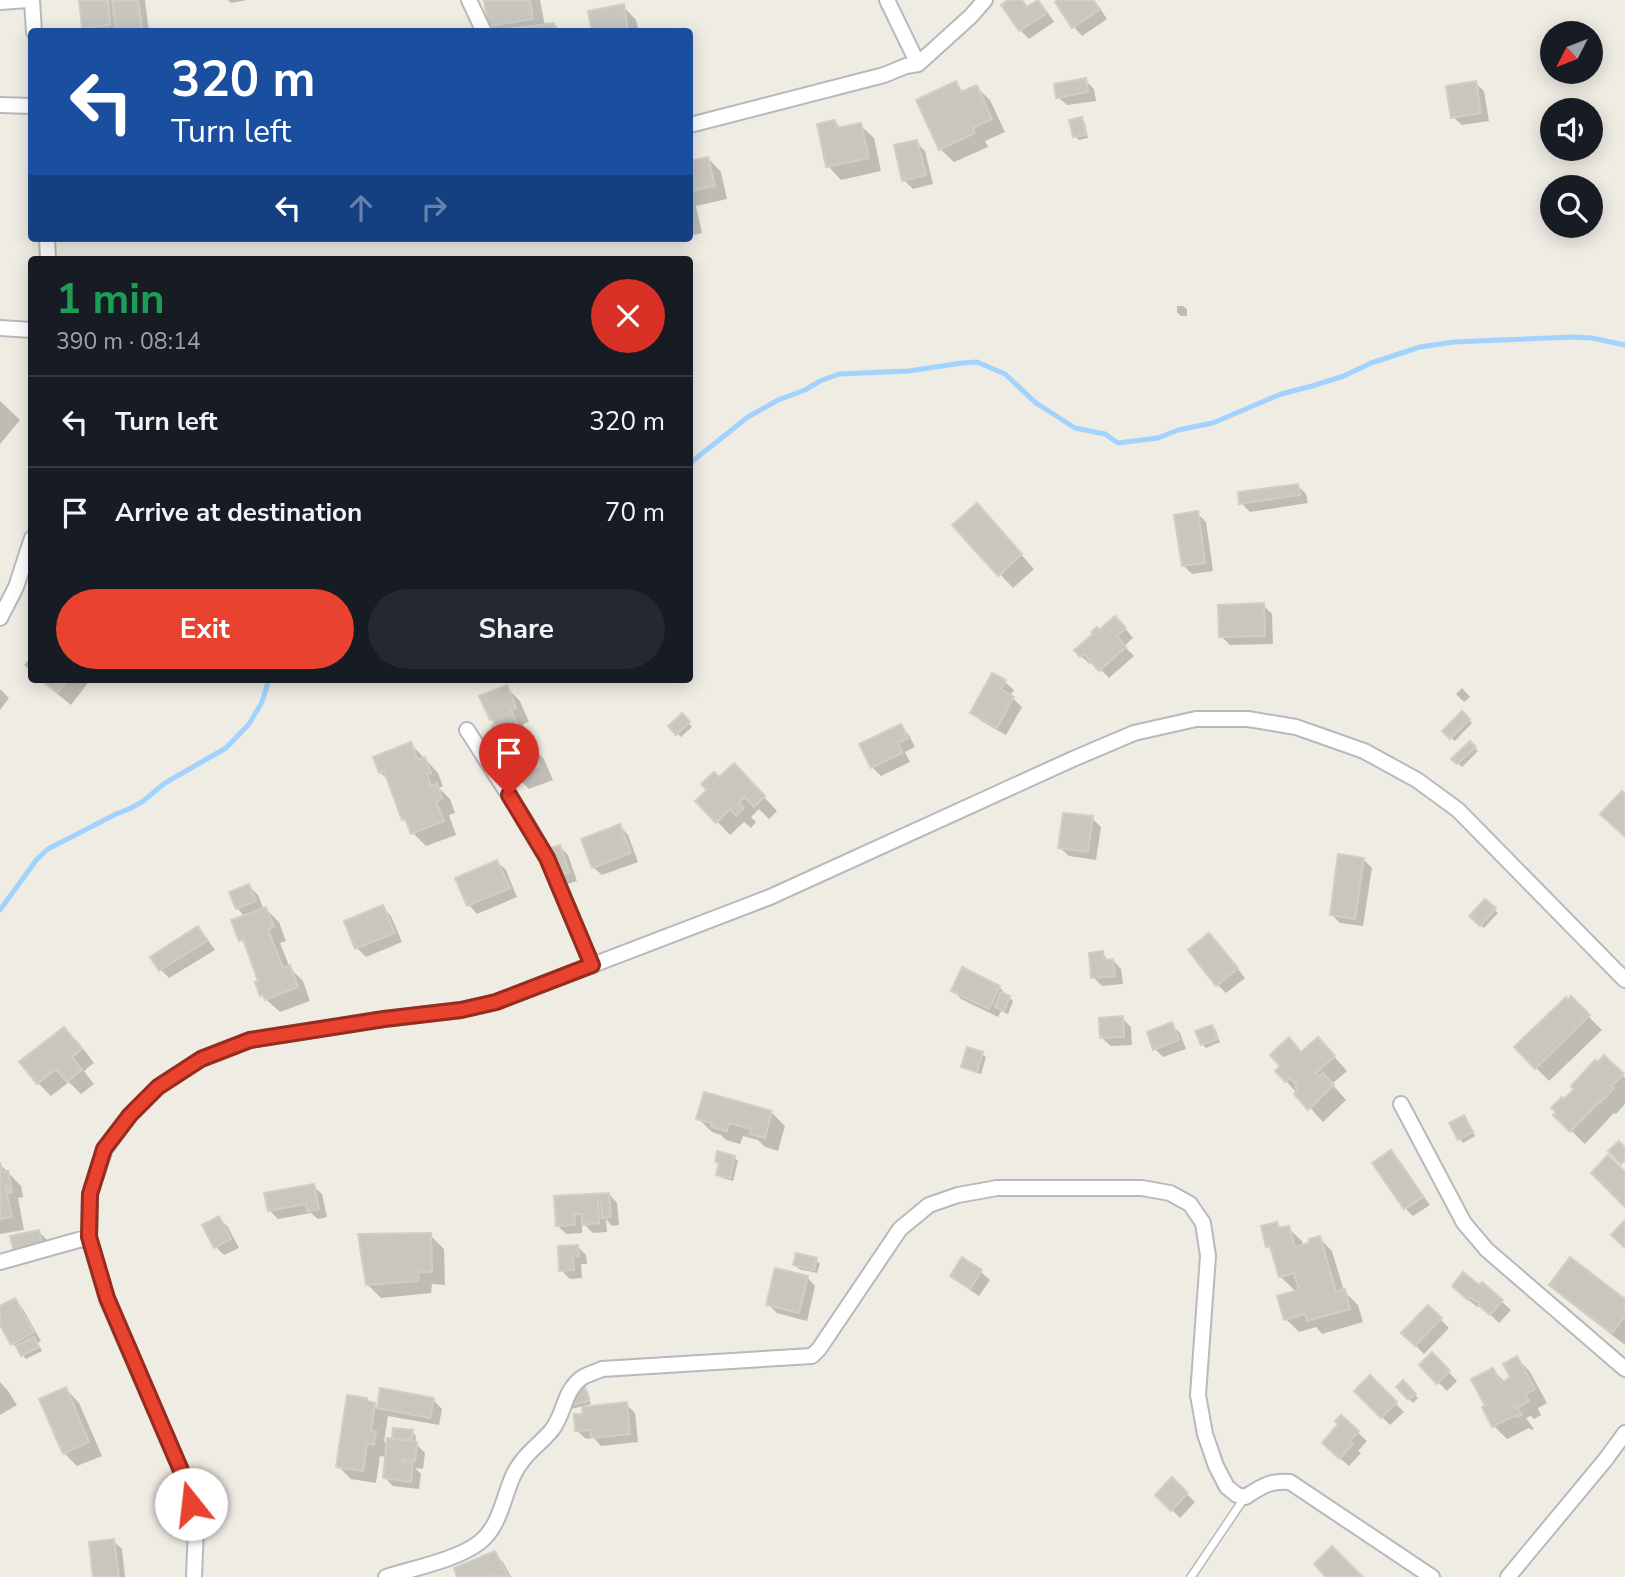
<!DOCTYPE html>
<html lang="en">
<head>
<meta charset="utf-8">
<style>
	body { margin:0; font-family:"Nunito Sans",sans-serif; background:#242831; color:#f1f3f6; height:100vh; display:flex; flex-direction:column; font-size:26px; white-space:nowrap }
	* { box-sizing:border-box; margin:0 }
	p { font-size:23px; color:#9ea1a6 }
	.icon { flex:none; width:38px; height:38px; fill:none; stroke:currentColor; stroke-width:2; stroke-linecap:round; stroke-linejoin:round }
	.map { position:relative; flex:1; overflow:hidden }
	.drawer { position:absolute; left:28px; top:256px; width:665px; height:427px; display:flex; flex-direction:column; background:#171b24; border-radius:7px; box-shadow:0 4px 18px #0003 }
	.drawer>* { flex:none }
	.guide { position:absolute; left:28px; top:28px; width:665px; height:214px; border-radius:7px; box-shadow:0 4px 18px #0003; background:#1a4fa0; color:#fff; overflow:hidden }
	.needle { width:46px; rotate:228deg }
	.tools { position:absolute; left:1540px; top:21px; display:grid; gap:14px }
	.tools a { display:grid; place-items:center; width:63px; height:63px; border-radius:50%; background:#171b24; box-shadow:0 4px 18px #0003; font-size:35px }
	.pin { position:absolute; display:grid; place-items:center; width:60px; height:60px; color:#fff; margin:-72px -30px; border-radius:50% 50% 50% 0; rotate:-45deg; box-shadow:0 0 7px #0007 }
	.pin .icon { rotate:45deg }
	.me { position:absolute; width:77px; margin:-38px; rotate:344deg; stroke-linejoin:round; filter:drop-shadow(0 0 5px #0008) }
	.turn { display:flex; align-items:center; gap:24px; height:147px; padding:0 28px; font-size:32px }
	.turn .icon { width:91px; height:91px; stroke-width:2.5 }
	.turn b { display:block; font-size:49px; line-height:60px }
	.lanes { display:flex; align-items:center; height:66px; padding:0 28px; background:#0003; justify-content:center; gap:35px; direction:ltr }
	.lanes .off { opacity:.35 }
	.round { display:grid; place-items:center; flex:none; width:74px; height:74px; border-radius:37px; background:#242831 }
	.headline { display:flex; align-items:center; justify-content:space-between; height:119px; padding:0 28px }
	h1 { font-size:42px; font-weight:700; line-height:52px; color:#1e9e55 }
	.button { display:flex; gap:14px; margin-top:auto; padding:14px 28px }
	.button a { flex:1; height:80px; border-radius:42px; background:#e9422e; color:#fff; font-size:28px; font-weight:700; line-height:80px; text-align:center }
	.button a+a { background:#242831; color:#f1f3f6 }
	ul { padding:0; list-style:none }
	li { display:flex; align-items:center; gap:21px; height:91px; padding:0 28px; border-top:2px solid #363941 }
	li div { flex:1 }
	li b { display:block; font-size:26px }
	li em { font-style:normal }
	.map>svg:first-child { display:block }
	.shadow { fill:#0003 }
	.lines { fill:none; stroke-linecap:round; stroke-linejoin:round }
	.stream { stroke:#a2d3ff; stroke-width:5 }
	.building { fill:#c9c6c0; stroke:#d3cec1; stroke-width:2 }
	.lane-casing { stroke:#b6b9bd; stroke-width:10 }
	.street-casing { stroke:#b6b9bd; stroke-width:18 }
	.lane { stroke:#fff; stroke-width:7 }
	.street { stroke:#fff; stroke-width:14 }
	.route-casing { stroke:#972b1e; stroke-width:18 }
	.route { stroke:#e9422e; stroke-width:12 }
</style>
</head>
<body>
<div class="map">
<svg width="1625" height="1577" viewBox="0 0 1625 1577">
	<rect width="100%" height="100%" fill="#eeece3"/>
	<path class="shadow" d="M81,0h64l4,32h-60l-5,-5z
		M228,0h19l-16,3z
		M486,0h54l5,26 9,-2 7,8h-65l-6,-7z
		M1012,0h10l7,8 8,-6 9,8 8,12 -25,17 -9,-9z
		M1061,0h33l13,19 -25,17 -8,-9 -17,-24z
		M623,6l13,14 3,12h-45z
		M1085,80l9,9 2,12 -29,4 -9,-8z
		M955,83l9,9 12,-5 14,13 15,32 -20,9 3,6 -34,15 -14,-13z
		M1475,83l9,8 5,30 -27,4 -9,-8z
		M1081,119l4,4 3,15 -9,2 -4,-4z
		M835,122l7,7 18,-4 14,13 7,33 -40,9 -13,-14z
		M916,142l9,9 8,33 -20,5 -9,-9z
		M708,158l13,14 6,27 -31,7 6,27 -12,3v-73z
		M662,238h19l-15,3z
		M160,257l2,2h-26z
		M1177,306h6l4,3v7h-6l-4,-4z
		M0,401l20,19 -20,24z
		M1298,486l8,8 2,9 -58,9 -9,-9z
		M1197,513l9,9 7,49 -21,3 -9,-9z
		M990,519l44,50 -21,19 -58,-63z
		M1263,605l9,9 1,30 -43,1 -9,-9z
		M1124,627l9,11 -9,8 10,10 -25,22 -16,-16 -3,2 -9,-8 15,-22 3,-2z
		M32,656v16l-8,-7z
		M39,679h52l-20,26z
		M1005,682l9,8 -4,6 12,11 -16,28 -25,-14 -8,-8z
		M506,687l14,14 9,21 -6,2 11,25 10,10 9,21 -24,9 -14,-13 -6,-21 -6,-7 -6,-23 -6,-6z
		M1462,688l8,9 -6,5 -8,-8z
		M0,689l9,9 -9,12z
		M1462,713l10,10 -17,18 -11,-10z
		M682,716l10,11 -11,10 -11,-11z
		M900,726l9,9 6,12 -10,5 5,10 -29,14 -9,-9z
		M1470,743l8,8 -16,16 -8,-8z
		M411,744l27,29 5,13 -4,2 11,11 5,14 -6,2 7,20 -30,11 -13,-13 -3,-8 -7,-6 -14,-38 -9,-9z
		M734,765l43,46 -8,8 -10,-10 -8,8 5,5 -5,6 -7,-6 -14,13 -32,-34z
		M1092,818l9,9 -5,33 -27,-4 -9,-8z
		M620,826l8,9 10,27 -36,13 -9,-8z
		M560,847l8,8 9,26 -16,5z
		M1363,859l9,9 -9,58 -23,-3 -8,-8z
		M497,862l9,8 11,27 -40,17 -8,-9 -12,-26z
		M249,886l9,9 6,15 2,-1 13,13 7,19 -6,2 10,25 13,13 7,20 -30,11 -19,-17v-13l-14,-36 -6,-6 4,-23 -8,-9z
		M1485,901l13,12 -14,15 -13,-12z
		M383,907l8,9 11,26 -36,15 -9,-9z
		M198,929l8,8 9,13 -46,28 -8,-8z
		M1218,944l27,34 -19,15 -9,-9z
		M1102,953l7,8 4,-1 8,9 2,15 -21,2 -9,-9z
		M962,970l37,17 14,14 -5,13 -7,-3 -3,6 -37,-18 -8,-9z
		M1571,999l31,31 -53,51 -33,-34z
		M1122,1018l9,9 1,18 -21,1 -9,-8z
		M1171,1024l9,9 6,16 -23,8 -8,-8z
		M1212,1027l4,3 4,12 -14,6 -4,-4z
		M64,1029l14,13 16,21 -10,8 10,13 -13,10 -12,-12 -18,14 -13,-13z
		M1289,1040l13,13h29l16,18 -15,13 14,16 -23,22 -46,-51 5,-4z
		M982,1054l4,3 -5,17 -14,-4 -4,-4z
		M1604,1058l21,20v26l-9,10 -2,-1 -29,31 -30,-29 10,-13z
		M771,1112l14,14 -7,25 -13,-4 -7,-7 -15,-4 -3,8 -14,-4 -5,-5 -9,-3 -14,-14z
		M1464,1117l11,19 -12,7 -12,-19z
		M1391,1152l9,9 22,33 -18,12z
		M734,1157l4,4 -5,20 -11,-3 -4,-4 2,-9 -3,-4z
		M0,1164l21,22 2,11 -5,1 6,32 -24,4z
		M313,1186l9,8 5,23 -9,2 -7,-6 -33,6 -9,-9z
		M609,1194l8,9 2,22 -7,1 -6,-7 1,13 -14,1 -11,-11v11l-16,1 -8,-8 -2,-29z
		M1424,1197l6,8 -17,11 -7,-7z
		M219,1218l9,9 11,21 -15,7 -8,-8z
		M1277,1224l6,5 5,-1 14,13 1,5 16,-8 13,13 12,40 14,14 5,17 -41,12 -6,-7 -17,5 -13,-13 10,-27 -16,-16 -7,-25 -5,-5z
		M39,1232l8,8 3,15 -26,5z
		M430,1235l14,14 1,36 -13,-1 -1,9 -50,5 -14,-14z
		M578,1247l8,8 1,9h-6l1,14 -12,1 -9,-9z
		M816,1260l4,4 -3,9 -18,-4 -4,-4z
		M981,1272l9,8 -11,16 -18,-12 -8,-8z
		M807,1277l8,9 -8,35 -30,-8 -9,-9z
		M1482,1284l29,26 -12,13 -19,-19 -3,3 -15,-13 17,-6z
		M1551,1285l74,16v44l-61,-47z
		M14,1300l9,9 18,32 -3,2 4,8 -16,8 -13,-15 -13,-22v-14z
		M1428,1307l21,21 -25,26 -21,-21z
		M1432,1354l25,27 -10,10 -26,-26z
		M1517,1358l13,14 17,31 -9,5 3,7 -7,4 -3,-3 -5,2 8,11 -2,1 -3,-2 -22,11 -13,-13 -7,-20 6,-36 12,12 8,-4z
		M1370,1377l34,35 -14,13 -34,-34z
		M0,1382l8,9 9,14 -17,10z
		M1403,1382l15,16 -5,5 -15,-16z
		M585,1388l3,4 3,12 -20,5 -4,-4z
		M66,1389l13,14 23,53 -25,10 -13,-13z
		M382,1390l51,10 9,9 -3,16 -51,-9 -4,25 4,4 10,-3 -4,-5 18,-5 4,4 -1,7 10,10 -2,16 -8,-1 6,6 -2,15 -26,-3 -9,-9 3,-20 -7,-1 -4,27 -25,-4 -13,-13 28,-66 12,9z
		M626,1404l9,9 3,29 -37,4 -7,-8 -8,1 -9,-8z
		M1341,1417l26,24 -9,10 3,2 -12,13 -16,-14z
		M1172,1480l23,22 -15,16 -23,-23z
		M113,1541l9,8 3,28h-30z
		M494,1553l9,9 8,15h-52l-3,-8z"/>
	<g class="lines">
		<path class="stream" d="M690,463l58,-46 30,-17 27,-10 15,-9 19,-7 70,-3 53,-8 15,-1 28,12 31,29 39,25 30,6 13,9 40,-5 20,-8 35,-7 68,-29 31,-8 32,-10 27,-13 49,-16 34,-5 118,-5 20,1 33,7
			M0,910l37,-51 11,-10 68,-35 13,-5 13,-7 23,-19 61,-35 23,-24 13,-22 7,-23"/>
	</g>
	<path class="building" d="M79,0h29l2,25 -28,3z
		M112,0h26l4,28 -26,3z
		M484,0h46l3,19 -45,7z
		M1008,0h14l5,7 11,-7 9,13 -28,18 -18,-26z
		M1058,0h35l7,9 -28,19 -17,-26z
		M624,4l4,28h-36l-4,-21z
		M554,23l1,9h-47v-3z
		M1086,78l2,14 -32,6 -2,-14z
		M956,81l5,11 16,-7 15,34 -19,9 2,5 -36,17 -23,-50z
		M1476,81l5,32 -30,5 -5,-32z
		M1082,117l4,18 -13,2 -4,-17z
		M835,120l2,8 24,-5 8,35 -43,9 -9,-43z
		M917,140l9,35 -24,6 -8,-36z
		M708,157l7,29 -25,5v-30z
		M1298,484l2,11 -61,9 -1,-12z
		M977,503l45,51 -24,22 -46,-51z
		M1198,511l7,52 -23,3 -8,-51z
		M1264,603l1,33 -46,1 -1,-32z
		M1115,616l11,12 -9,8 9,11 -27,24 -15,-17 -4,3 -6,-7 19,-16 -2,-2 6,-5 2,3z
		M992,673l14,7 -5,9 13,8 -17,31 -27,-15z
		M40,679h28l-11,14z
		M507,685l9,23 -5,2 15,36 5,-2 9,22 -26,11 -9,-22 2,-1 -3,-6 -3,1 -9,-23 3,-1 -3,-6 -2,1 -11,-24z
		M1462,711l8,8 -20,20 -8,-8z
		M682,713l8,9 -14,13 -8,-9z
		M901,724l7,14 -10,5 4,10 -31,15 -12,-24z
		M1470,741l6,6 -19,17 -6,-5z
		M411,742l7,18 7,-3 6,16 -4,1 4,12 6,-3 5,16 -6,2 8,20 -33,13 -6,-15 -3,1 -18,-49 -5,2 -6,-16z
		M734,763l31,33 -11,11 -9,-10 -6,5 5,6 -8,8 -6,-7 -14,14 -21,-22 12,-11 -6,-6 13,-12 5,5z
		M1622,791l3,3v43l-25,-23z
		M1063,813l30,3 -5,36 -30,-4z
		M620,824l11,29 -39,15 -11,-29z
		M560,845l9,27 -18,6 -9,-27z
		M1338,854l26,4 -9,61 -25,-4z
		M497,860l13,28 -43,18 -12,-28z
		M249,884l7,17 -20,8 -7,-17z
		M1485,899l11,9 -16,18 -11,-10z
		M383,905l12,28 -40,16 -11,-28z
		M266,907l8,20 -6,2 15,39 7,-3 8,22 -33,13 -2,-5 -3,1 -5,-14 3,-1 -15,-42 -4,2 -8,-21z
		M198,926l9,15 -48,30 -9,-14z
		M1209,933l29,35 -22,18 -28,-36z
		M1103,951l1,9 9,-1 2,17 -24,2 -2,-25z
		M962,967l38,19 -11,23 -38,-18z
		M1001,992l9,4 -6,15 -9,-4z
		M1571,996l19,19 -55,54 -21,-22 52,-50 2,3z
		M1123,1016l1,21 -24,1 -1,-20z
		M1172,1022l7,18 -26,10 -6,-18z
		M1212,1025l6,14 -17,6 -6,-14z
		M64,1027l18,22 -10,8 10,13 -15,12 -11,-13 -19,15 -18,-22z
		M1289,1037l12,15 17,-15 17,19 -19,17 3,4 4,-4 11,12 -26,25 -14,-16 4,-4 -3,-3 2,-2 -7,-7 -5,4 -10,-11 5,-5 -10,-11z
		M967,1047l16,5 -6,20 -16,-5z
		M1604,1055l20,19 -12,12 2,2 -13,14 -1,-1 -30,31 -17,-17 3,-3 -5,-4 11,-11 2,2 10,-10 -3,-3 24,-26 3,2z
		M704,1092l68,19 -7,27 -15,-4 1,-5 -22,-6 -2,8 -16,-4 1,-4 -16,-4z
		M1464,1115l9,17 -15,8 -9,-17z
		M1619,1141l6,7v12l-4,4 -13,-13z
		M1391,1150l32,46 -19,13 -32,-46z
		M717,1151l18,5 -5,22 -14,-3 3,-12 -4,-1z
		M1608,1155l17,17v35l-34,-34z
		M0,1162l2,10 6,-1 4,21 -3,1 -2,-9 -2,1 7,32 -12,2z
		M314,1184l5,25 -12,2 -1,-7 -38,7 -4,-18z
		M609,1193l2,24 -9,1 -1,-17h-3l1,22 -17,2v-11h-8l1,11 -19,1 -2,-30z
		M219,1216l12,23 -17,9 -12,-23z
		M1625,1220v28l-14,-13z
		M1277,1222l2,6 10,-2 6,21 14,-4v-4l11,-3 16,56 9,-3 5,20 -43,12 -2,-7 -21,6 -7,-24 22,-6 -5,-17 -15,4 -9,-31 -4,1 -5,-21z
		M39,1230l4,17 -29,5 -4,-16z
		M431,1233l1,39h-13l-1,9 -52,4 -8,-51z
		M578,1245l1,11h-6l1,14 -15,1 -1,-25z
		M796,1253l21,5 -3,12 -21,-5z
		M962,1257l20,13 -12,19 -20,-13z
		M1570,1257l55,42v17l-13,17 -63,-48z
		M775,1268l33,8 -9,37 -33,-8z
		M1463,1272l16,13 3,-3 21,18 -13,15 -12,-10 2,-2 -3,-2 -1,1 -6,-5 -2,3 -16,-14z
		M15,1298l19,34 -23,13 -11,-20v-19z
		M1428,1305l14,13 -27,28 -14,-13z
		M34,1337l5,10 -18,9 -5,-10z
		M1432,1352l18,19 -13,13 -18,-19z
		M1517,1356l18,33 -10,5 4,7 -10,6 -2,-4 -3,2 1,3 2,-1 5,8 -5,2 -1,-2 -24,12 -10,-20 3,-1 -14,-27 22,-11 8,15 9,-6 -7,-13z
		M1370,1375l27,27 -16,16 -27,-27z
		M1403,1380l13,14 -8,6 -12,-13z
		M585,1386l4,15 -23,5 -4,-15z
		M66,1387l23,55 -26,12 -24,-55z
		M380,1388l54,10 -4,20 -53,-10z
		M347,1395l20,3v3l8,2 -4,27 5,1 -2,14 -7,-2 -4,28 -27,-4z
		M627,1402l3,32 -39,4 -1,-8 -15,1 -1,-17h9l-1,-7z
		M1341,1415l18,16 -9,10 3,2 -13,16 -18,-16 16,-19 -3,-3z
		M393,1428l20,2 -1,10 -20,-2z
		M387,1438l30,4 -2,19 -12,-2v3l10,1 -2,19 -28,-4z
		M1172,1477l16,16 -17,18 -16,-16z
		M114,1539l5,38h-26l-4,-35z
		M1332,1546l31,31h-37l-12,-13z
		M495,1551l13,25 -51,1 -3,-9z"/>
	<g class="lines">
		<g class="lane-casing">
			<path id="lane" d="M1191,1577l54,-80"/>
		</g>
		<g class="street-casing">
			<path id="street" d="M32,0l2,32
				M469,0l15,32
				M887,0l31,64
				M0,2l28,-2
				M0,105l32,1
				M690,125l194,-50 22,-9 12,-2 53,-48 14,-16
				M47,238l1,21
				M0,328l32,2
				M0,618l16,-31 16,-49
				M467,730l56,87 24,41 45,107
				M1401,1104l63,119 23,27 138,119
				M0,1262l89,-25
				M194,1577l2,-50 -10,-45 -79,-183 -18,-62 1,-43 15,-45 25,-34 28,-28 43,-28 49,-19 134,-21 77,-9 35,-8 274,-105 303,-138 61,-26 62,-14h52l48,8 68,24 53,29 41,30 167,170
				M386,1577c28,-9 71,-17 94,-35 20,-16 23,-44 33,-66 8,-19 25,-30 38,-45 14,-16 12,-41 32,-54 5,-3 13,-5 19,-8l210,-13 7,-7 81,-120 29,-24 29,-10 39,-7h145l28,5 20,11 13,19 5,33 -10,139 7,39 11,32 11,21 10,8 8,2c16,-10 25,-17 45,-15l142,95
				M1508,1577l98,-118 19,-26"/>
		</g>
		<use href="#lane" class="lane"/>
		<use href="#street" class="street"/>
	</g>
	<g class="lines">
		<g class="route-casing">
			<path id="route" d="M191,1504l-5,-22 -79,-184 -18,-61 1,-43 14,-45 26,-34 28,-28 43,-28 49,-19 134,-21 77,-9 35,-8 96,-37 -45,-107 -38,-63"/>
		</g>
		<use href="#route" class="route"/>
	</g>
</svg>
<div class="tools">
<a><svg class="needle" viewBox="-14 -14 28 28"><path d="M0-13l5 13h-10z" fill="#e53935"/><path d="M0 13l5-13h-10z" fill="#9ea1a6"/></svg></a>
<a><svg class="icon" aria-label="sound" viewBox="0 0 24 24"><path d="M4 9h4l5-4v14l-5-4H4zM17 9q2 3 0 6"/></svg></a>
<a><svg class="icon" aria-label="search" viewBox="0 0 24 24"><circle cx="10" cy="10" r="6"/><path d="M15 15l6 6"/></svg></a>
</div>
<div class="pin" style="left:509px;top:795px;background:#d93025"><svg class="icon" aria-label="arrive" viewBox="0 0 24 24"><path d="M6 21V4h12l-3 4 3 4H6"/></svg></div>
<svg class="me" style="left:191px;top:1504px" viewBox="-20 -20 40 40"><circle r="19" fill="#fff"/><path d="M0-13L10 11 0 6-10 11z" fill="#e9422e"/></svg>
<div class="guide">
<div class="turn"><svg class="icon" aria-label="left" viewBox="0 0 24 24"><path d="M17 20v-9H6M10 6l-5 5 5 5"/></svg><div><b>320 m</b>Turn left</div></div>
<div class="lanes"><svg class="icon" aria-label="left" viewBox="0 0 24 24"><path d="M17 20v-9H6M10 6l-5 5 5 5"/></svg><svg class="icon off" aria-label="ahead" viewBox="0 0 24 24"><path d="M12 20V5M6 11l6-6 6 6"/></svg><svg class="icon off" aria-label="right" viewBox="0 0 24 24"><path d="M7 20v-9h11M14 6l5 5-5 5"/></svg></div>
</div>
<section class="drawer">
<div class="headline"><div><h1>1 min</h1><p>390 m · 08:14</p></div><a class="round" style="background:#d93025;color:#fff"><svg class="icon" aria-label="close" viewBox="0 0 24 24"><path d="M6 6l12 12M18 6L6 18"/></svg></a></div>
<ul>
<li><svg class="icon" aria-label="left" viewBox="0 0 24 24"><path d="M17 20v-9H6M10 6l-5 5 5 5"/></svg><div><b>Turn left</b></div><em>320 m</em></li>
<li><svg class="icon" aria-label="arrive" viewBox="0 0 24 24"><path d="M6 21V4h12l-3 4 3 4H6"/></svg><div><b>Arrive at destination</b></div><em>70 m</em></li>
</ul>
<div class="button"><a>Exit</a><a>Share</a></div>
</section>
</div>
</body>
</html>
